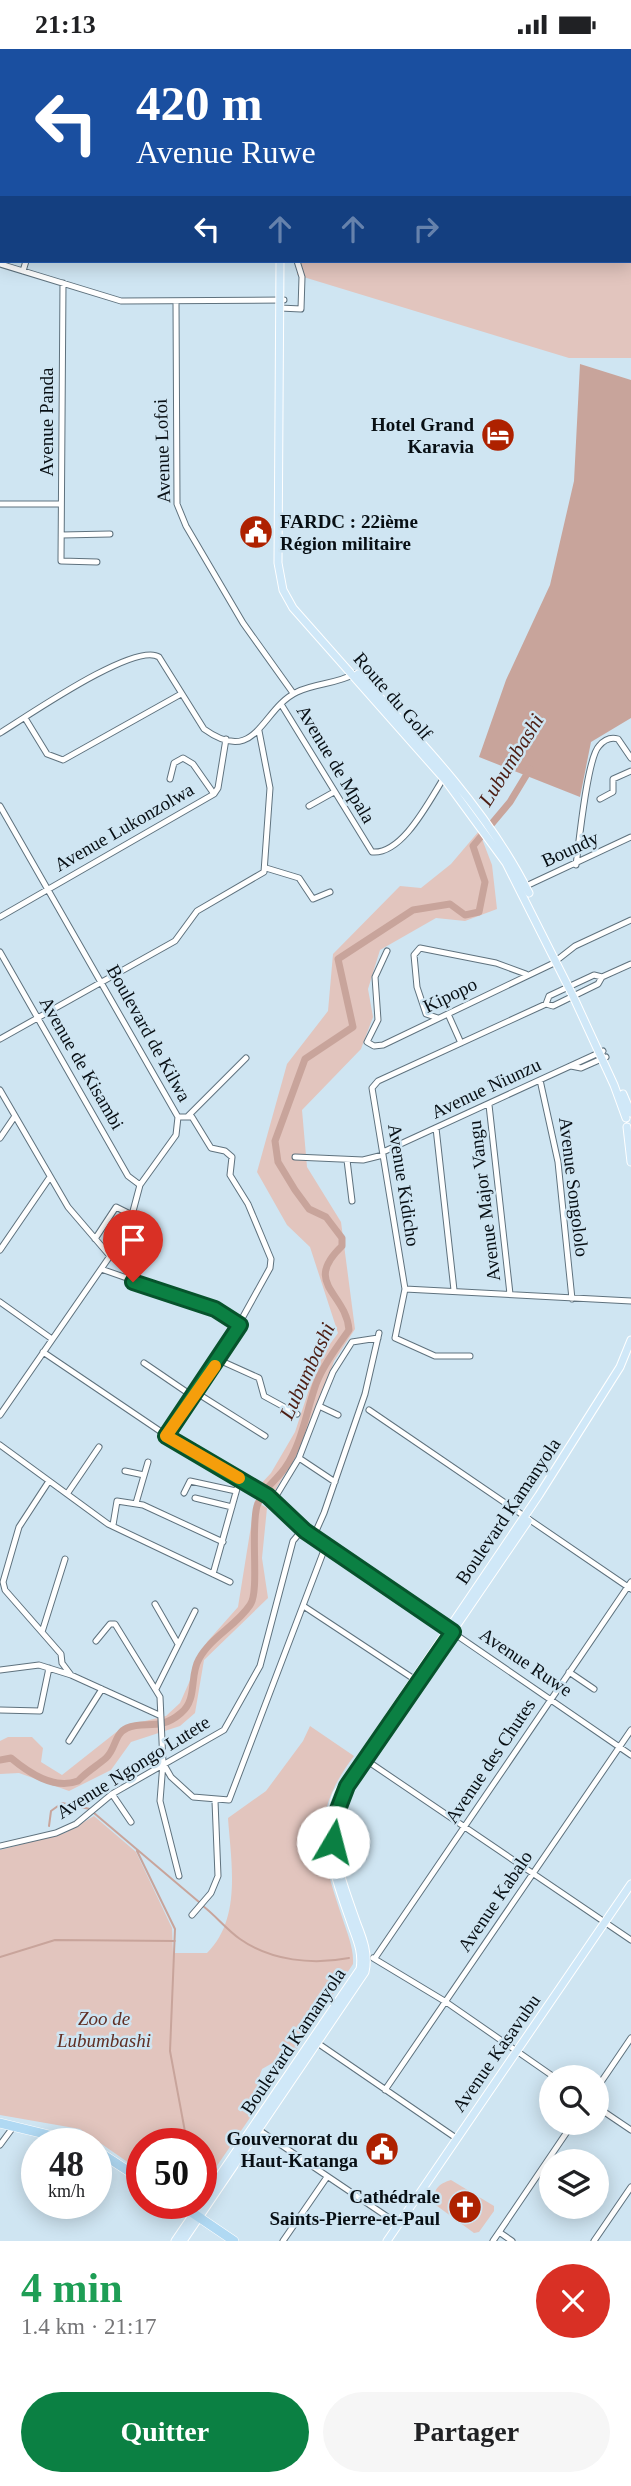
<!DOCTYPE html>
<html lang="fr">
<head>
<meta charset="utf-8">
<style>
	body { margin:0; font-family:Georgia,serif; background:#f6f6f6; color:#202124; height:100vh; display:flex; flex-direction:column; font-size:26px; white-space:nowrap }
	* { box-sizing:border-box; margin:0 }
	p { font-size:23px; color:#757577 }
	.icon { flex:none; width:38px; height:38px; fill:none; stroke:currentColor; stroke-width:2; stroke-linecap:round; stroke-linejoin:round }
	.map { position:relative; height:2192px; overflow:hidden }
	.panel { display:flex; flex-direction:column; background:#fff; flex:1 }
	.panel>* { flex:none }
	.banner { position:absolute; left:0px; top:0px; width:632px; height:214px; box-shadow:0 4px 18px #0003; background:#1a4fa0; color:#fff; overflow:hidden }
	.tools { position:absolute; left:539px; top:2016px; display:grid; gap:14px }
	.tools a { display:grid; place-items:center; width:70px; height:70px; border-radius:50%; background:#fff; box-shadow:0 4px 18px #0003; font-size:35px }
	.speed { position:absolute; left:21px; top:2079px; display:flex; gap:14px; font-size:35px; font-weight:700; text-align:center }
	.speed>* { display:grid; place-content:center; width:91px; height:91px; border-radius:50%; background:#fff; box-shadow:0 4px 18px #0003; line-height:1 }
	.speed small { font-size:18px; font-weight:400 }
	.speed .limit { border:10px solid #d22; background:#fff; color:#111 }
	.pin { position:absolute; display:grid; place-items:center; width:60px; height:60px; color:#fff; margin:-72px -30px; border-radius:50% 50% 50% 0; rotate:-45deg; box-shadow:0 0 7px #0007 }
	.pin .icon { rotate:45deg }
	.me { position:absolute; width:77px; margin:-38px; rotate:8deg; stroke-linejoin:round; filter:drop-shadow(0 0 5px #0008) }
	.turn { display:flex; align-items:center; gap:24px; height:147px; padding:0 21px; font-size:32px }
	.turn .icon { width:91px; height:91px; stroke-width:2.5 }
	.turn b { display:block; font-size:49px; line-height:60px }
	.lanes { display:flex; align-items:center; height:66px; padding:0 21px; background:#0003; justify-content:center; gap:35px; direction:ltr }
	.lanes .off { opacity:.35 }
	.round { display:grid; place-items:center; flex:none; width:74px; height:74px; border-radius:37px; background:#f6f6f6 }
	.head { display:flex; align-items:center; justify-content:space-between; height:119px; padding:0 21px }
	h1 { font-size:42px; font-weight:600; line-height:52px; color:#1e9e55 }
	.primary-button { display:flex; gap:14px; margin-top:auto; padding:14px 21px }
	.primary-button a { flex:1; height:80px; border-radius:42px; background:#0b8043; color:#fff; font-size:28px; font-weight:600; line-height:80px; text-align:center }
	.primary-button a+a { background:#f6f6f6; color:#202124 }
	.status { display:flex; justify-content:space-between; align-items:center; height:49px; padding:0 35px; background:#fff; direction:ltr }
	.status svg { height:19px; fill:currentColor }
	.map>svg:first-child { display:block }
	.green { fill:#e2c5be }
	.water { fill:#c8a49b }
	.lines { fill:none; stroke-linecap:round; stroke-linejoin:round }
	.stream { stroke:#c8a49b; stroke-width:2 }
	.river { stroke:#c8a49b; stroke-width:7 }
	.minor-casing { stroke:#5f727e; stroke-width:7 }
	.major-casing { stroke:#fff; stroke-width:9 }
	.highway-casing { stroke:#fff; stroke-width:10 }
	.minor { stroke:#fff; stroke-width:5 }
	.major { stroke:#d0e8f8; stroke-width:7 }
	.highway { stroke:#b0d9f3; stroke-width:9 }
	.route-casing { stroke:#07532c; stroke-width:18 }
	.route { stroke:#0b8043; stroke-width:12 }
	.slow { stroke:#f59e0b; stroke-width:12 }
	.labels { text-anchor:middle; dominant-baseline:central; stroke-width:5; stroke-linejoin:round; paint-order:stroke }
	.street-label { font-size:19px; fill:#080f14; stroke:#cfe5f2 }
	.poi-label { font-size:19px; font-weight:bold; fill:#080f14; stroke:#cfe5f2; text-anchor:end }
	.park-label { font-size:19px; font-style:italic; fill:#602f24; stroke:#cfe5f2 }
	.water-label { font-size:21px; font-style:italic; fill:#4c1d13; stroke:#cfe5f2 }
</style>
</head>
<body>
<div class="status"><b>21:13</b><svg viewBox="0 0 49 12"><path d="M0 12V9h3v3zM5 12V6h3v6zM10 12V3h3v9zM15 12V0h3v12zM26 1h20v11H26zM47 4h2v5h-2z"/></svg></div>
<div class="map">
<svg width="631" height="2192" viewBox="0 0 631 2192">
	<rect width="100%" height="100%" fill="#cfe5f2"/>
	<path class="green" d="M412,0h219v309h-62l-272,-83 1,-14h332v-210z
		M479,782l13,34 5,44 -32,12 -29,-3 -56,32 -12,39 5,28 -12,32 -59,61 5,57 34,55 14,107 -21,32 -25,74 -37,60 -13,-9 12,-13 24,-41 24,-73 19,-26 -28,-86 -23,-22 -30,-53 30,-108 41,-53 5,-57 67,-68 21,2 30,-24z
		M255,1452l12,7 -5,50 6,40 -64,62 -9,53 -15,13 -49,16 -20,28 -42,21 -50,-18 -19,1v-33l8,-4h24l11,11 -2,14 21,13 62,-49 42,-10 14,-13 27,-61 31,-35z
		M310,1677l44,30c-45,60 -34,95 -12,161 5,16 12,31 11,47l-67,102 -10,-5 -14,8 -3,8 8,16 -66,96v-45h-59v28l-62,-43 -80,-14v-265l65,-17 29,-17 42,36 36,76 1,25h34c35,-34 24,-91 21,-135l38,-27 37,-50z
		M451,2131l43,26v5l-15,21 -5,1 -41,-30c1,-14 5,-19 18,-23z"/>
	<path class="water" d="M580,315l51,16v338l-40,24 -11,55 -101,-40 27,-77 44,-95 24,-104z"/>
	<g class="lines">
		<path class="stream" d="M94,1764l105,89
			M49,1777l2,-15 11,-8 28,6
			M137,1802l38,78 -5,122 16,86
			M203,1857c13,10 23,23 37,33 31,22 73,26 109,19
			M0,1908l55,-17 120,1"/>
		<path class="river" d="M0,1711l11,-2c18,15 43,32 67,23 9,-10 19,-15 28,-23 10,-9 8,-24 21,-30 18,-8 32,4 54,-15 17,-14 8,-37 18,-54 11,-21 38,-34 51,-54 10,-13 0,-75 7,-99 6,-18 18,-24 28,-38 17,-24 21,-56 31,-84 8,-20 21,-37 33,-54 -3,-38 -47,-46 -7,-84v-8l-16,-21 -17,-8 -14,-19 -17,-28 -3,-21 30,-82 48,-32 -15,-68 75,-49 37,-6 15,11 14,-3 6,-30 -12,-36 37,-44 20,-33"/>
		<g class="minor-casing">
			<path id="minor" d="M65,0l6,2
				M263,0l9,2
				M13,2l1,-2
				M99,2v-2
				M211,2l1,-2
				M0,47l2,-6
				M0,215l121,37 163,-1
				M23,222l3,-10
				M63,234l-2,278 36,1
				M176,252l1,203 9,22 57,97 50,70
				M280,259l21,1 1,-32 -5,-16
				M0,455h61
				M62,486l48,-1
				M281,655l91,148c31,3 58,-53 73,-76
				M25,669l22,36 16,6 118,-66
				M0,684c25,-15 135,-92 159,-76l45,72c53,38 57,-20 93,-37 18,-9 40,-8 57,-18
				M170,730l4,-16 9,-5 10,6 21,30
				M600,750l13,-7v-13l18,-8
				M0,757l178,311 -2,18 -36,50 -12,45 -128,185
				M309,757l25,-14
				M576,816c3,-21 11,-107 23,-119 5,-6 12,-9 19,-7l13,19
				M266,819l33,10 14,21 17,-7
				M524,838l107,-50
				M0,868l214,-123 4,-6 8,-49
				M387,902l-12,26 3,43 -11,22 7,4 9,-1 169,-81 23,-18 56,-26
				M0,903l128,224 12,9
				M546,955l3,-8 45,-21 8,2 29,-13
				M448,965l13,29
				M438,969l-12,-4 -9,-27 -3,-32 6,-7 76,15 30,11
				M0,990l175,-98 22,-30 67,-39 6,-84 -11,-57
				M571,1017l10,2 25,-11
				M540,1031l18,82 14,137
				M0,1041l68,117 42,49
				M489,1056l21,189
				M188,1067l58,-58
				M436,1079l18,162
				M0,1089l15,-22
				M383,1103l220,-101
				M295,1108l68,3 20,-5
				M347,1111l5,41
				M95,1190l21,-32 18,9
				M0,1201l50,-73
				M101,1220l114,40 25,16
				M405,1240l226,12
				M0,1253l52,37
				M43,1303l145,98 80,47 37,34 326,224
				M470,1307h-35l-40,-18 10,-49 -33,-201 6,-7 168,-77 7,2 45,-22 4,-7
				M219,1311l40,18 5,18 33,18
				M144,1314l44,30 12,2 65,41
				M319,1357l14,-34 19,-30 26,-4
				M369,1361l262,179
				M166,1387l53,-76 51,-92 1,-9 -23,-55 -18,-29 2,-18 -7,-6 -14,-3 -19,-31h-14
				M0,1396l108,79 122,58
				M299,1409l36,24
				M125,1422l19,4
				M49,1432l-30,46 -16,55 2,8 56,64 1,9 9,12
				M184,1444l6,-12 46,10
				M67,1445l32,-47
				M195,1449l37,9
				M273,1452l26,-43 20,-52 19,9
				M136,1454l12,-41
				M113,1476l4,-24 26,4 80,37
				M213,1525l27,-96
				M155,1555l23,40
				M305,1558l109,72
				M42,1583l23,-73
				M96,1592l14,-17h5l45,73 3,66 8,14 22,20 36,3 97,-255
				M0,1621l39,-5 32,10 88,40
				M569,1623l25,17
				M156,1640l39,-78
				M0,1661l40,1 9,-43
				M69,1692l33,-52
				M363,1709l268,182
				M163,1714l-3,38 19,75
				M112,1745l19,28
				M0,1797l56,-13 20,-9 36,-30 112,-64 36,-64 33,-125 5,-6 18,-4 8,-18 41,-119 14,-61
				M192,1866l19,-22 7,-17 -3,-75
				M373,1909l73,44 108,75
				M375,1909l256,-376
				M316,1993l140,96
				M597,2039l34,-50
				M385,2041l246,-360
				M597,2058l34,23
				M256,2079l142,96
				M0,2096l14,-19
				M499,2183l13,9
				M283,2192l44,-64
				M493,2192l80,-118
				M594,2192l37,-54"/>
		</g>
		<g class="major-casing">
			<path id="major" d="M392,2l1,-2
				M398,2l1,-2
				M280,212l-2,302 5,27 10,18 153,173 60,82 67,133 41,89 12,33
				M358,625c62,66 130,137 171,219
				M623,1045l8,19
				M627,1078l4,35
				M175,2192l185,-272c3,-16 -3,-29 -8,-43 -15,-44 -34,-85 -15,-132l202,-299 81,-128 11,-27
				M183,2192l182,-269c4,-17 -2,-33 -8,-48 -18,-52 -34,-85 -10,-138l181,-265
				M387,2192l244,-357"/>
		</g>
		<g class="highway-casing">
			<path id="highway" d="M0,2074l86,21
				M96,2101l46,30
				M178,2154l56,38"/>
		</g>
		<use href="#minor" class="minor"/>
		<use href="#major" class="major"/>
		<use href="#highway" class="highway"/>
	</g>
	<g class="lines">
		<g class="route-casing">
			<path id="route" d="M133,1233l82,27 25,16 -74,111 102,60 37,35 148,101 -106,154 -10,26 -4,30"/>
		</g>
		<use href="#route" class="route"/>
		<path class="slow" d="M215,1317l-49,70 73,42"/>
	</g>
	<defs>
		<g id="hotel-disc" transform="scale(1.75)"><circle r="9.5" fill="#ae2100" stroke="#cfe5f2"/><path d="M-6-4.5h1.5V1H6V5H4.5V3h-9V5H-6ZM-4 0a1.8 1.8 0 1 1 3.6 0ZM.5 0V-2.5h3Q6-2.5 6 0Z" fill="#fff"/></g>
		<g id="civic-disc" transform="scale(1.75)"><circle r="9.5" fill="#ae2100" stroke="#cfe5f2"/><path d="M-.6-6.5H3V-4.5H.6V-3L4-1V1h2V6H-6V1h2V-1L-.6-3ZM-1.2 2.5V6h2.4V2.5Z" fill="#fff"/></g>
		<g id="church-disc" transform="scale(1.75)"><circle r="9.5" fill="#ae2100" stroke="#cfe5f2"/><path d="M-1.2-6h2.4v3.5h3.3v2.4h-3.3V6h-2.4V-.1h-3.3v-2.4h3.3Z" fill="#fff"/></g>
	</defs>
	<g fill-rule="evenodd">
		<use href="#hotel-disc" x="498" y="386"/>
		<use href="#civic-disc" x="256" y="483"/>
		<use href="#civic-disc" x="382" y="2100"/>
		<use href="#church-disc" x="465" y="2158"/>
	</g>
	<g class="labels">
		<g class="street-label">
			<text transform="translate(46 373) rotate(-90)">Avenue Panda</text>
			<text transform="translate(162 402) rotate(-92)">Avenue Lofoi</text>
			<text transform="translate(393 647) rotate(49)">Route du Golf</text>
			<text transform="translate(336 715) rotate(59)">Avenue de Mpala</text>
			<text transform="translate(124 778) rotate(-30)">Avenue Lukonzolwa</text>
			<text transform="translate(570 800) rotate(-25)">Boundy</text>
			<text transform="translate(450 946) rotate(-26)">Kipopo</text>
			<text transform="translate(149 984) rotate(61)">Boulevard de Kilwa</text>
			<text transform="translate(82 1014) rotate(60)">Avenue de Kisambi</text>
			<text transform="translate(486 1039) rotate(-25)">Avenue Niunzu</text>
			<text transform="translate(404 1136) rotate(81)">Avenue Kidicho</text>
			<text transform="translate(574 1138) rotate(83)">Avenue Songololo</text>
			<text transform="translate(484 1152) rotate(-97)">Avenue Major Vangu</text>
			<text transform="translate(508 1462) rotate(-56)">Boulevard Kamanyola</text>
			<text transform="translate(526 1613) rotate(34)">Avenue Ruwe</text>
			<text transform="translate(490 1712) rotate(-56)">Avenue des Chutes</text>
			<text transform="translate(133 1718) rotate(-32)">Avenue Ngongo Lutete</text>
			<text transform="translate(495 1852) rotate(-56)">Avenue Kabalo</text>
			<text transform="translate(293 1992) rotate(-56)">Boulevard Kamanyola</text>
			<text transform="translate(496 2004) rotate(-55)">Avenue Kasavubu</text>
		</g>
		<g class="poi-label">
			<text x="474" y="375">Hotel Grand<tspan x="474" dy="22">Karavia</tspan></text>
			<text x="280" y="472" text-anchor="start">FARDC : 22ième<tspan x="280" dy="22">Région militaire</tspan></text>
			<text x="358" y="2089">Gouvernorat du<tspan x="358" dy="22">Haut-Katanga</tspan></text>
			<text x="440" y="2147">Cathédrale<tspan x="440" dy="22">Saints-Pierre-et-Paul</tspan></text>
		</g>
		<g class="park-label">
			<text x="104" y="1969">Zoo de<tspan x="104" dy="22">Lubumbashi</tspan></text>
		</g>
		<g class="water-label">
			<text transform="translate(511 711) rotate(-58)">Lubumbashi</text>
			<text transform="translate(307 1322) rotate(-65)">Lubumbashi</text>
		</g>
	</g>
</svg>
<div class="tools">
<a><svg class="icon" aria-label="search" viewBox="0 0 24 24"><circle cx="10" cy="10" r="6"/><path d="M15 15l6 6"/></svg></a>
<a><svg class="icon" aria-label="layers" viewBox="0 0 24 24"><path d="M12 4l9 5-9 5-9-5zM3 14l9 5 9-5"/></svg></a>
</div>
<div class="speed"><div>48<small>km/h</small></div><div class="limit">50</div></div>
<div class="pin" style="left:133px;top:1233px;background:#d93025"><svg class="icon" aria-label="arrive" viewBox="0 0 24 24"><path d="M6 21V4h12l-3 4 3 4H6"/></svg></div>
<svg class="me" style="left:333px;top:1793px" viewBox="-20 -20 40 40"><circle r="19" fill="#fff"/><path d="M0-13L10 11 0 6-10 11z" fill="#0b8043"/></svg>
<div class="banner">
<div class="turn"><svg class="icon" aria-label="left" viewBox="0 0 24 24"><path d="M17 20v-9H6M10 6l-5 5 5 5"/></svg><div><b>420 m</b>Avenue Ruwe</div></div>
<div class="lanes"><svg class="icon" aria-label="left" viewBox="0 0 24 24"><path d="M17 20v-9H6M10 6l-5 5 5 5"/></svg><svg class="icon off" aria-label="ahead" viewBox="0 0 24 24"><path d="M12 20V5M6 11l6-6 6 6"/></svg><svg class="icon off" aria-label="ahead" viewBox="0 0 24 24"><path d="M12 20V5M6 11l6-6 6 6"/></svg><svg class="icon off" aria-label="right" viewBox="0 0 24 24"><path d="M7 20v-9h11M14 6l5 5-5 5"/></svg></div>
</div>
</div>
<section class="panel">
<div class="head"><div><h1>4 min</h1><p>1.4 km · 21:17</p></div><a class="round" style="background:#d93025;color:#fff"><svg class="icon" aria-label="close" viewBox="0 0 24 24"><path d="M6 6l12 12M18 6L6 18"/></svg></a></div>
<div class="primary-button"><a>Quitter</a><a>Partager</a></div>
</section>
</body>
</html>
